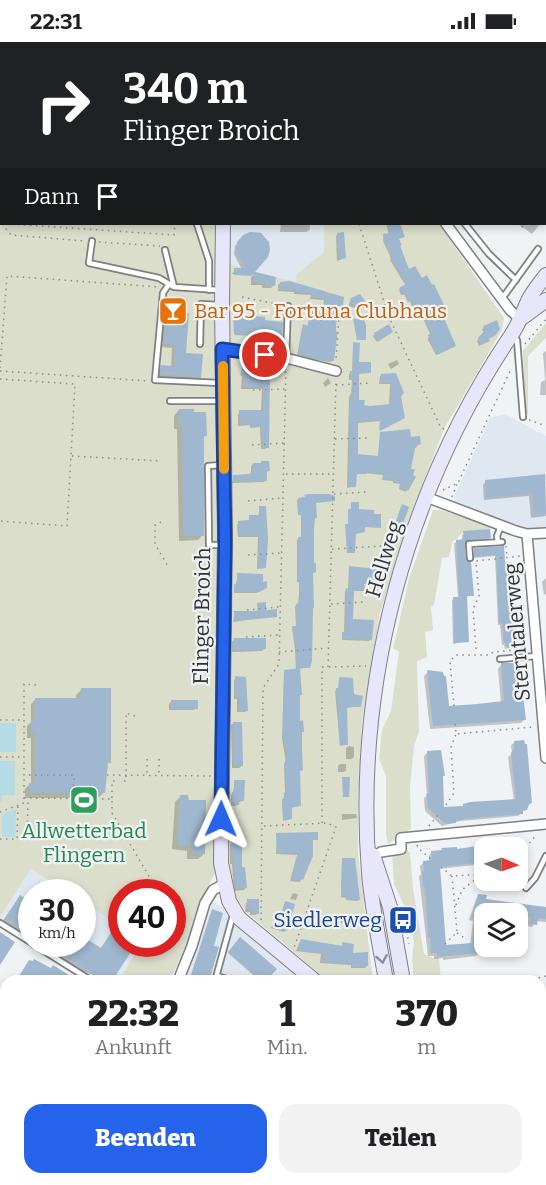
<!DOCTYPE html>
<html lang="de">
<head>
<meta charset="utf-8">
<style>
	body { margin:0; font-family:Bitter,serif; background:#f2f2f2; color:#202124; height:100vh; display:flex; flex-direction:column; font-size:22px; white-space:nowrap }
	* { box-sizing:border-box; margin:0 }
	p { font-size:20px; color:#757577 }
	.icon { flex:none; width:33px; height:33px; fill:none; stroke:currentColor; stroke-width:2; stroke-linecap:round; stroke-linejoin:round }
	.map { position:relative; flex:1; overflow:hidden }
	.panel { position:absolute; left:0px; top:933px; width:546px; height:210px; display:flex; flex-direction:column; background:#fff; border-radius:18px 18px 0 0; box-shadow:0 3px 9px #0003 }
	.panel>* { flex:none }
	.guide { position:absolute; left:0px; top:0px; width:546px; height:183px; box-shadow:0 3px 9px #0003; background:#202124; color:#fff; overflow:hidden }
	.needle { width:39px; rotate:92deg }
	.tools { position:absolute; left:474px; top:795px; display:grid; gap:12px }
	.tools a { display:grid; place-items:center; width:54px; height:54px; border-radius:12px; background:#fff; box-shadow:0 3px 9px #0003; font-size:30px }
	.speed { position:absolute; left:18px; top:837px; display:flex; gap:12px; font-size:30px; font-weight:700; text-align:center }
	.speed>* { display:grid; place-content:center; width:78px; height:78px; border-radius:50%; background:#fff; box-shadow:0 3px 9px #0003; line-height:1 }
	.speed small { font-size:15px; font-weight:400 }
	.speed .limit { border:9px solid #d22; background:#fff; color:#111 }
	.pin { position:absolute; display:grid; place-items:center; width:51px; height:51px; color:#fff; margin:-26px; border:3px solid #fff; border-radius:50%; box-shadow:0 2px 6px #0007 }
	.me { position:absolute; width:66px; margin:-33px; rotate:1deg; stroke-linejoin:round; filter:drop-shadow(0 0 4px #0008) }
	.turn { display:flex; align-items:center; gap:21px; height:126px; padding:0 24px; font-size:27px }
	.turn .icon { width:78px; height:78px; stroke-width:2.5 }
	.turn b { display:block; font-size:42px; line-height:51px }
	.then { display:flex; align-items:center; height:57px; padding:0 24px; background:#0003; gap:12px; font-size:22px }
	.eta { display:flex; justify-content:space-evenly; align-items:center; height:102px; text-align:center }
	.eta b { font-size:36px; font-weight:800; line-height:42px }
	.cta { display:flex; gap:12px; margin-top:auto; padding:12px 24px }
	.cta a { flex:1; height:69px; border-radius:18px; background:#2563eb; color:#fff; font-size:24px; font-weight:800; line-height:69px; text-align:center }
	.cta a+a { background:#f2f2f2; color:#202124 }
	.status { display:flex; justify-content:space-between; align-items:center; height:42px; padding:0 30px; background:#fff; direction:ltr }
	.status svg { height:16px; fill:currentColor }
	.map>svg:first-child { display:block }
	.built { fill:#dfe8f0 }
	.green { fill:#dbdecb }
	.water { fill:#b5dce5 }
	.shadow { fill:#0003 }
	.building { fill:#9fb8cf }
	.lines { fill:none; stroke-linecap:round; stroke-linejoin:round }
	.lane-casing { stroke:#7d8083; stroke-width:8 }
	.street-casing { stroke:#7d8083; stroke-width:12 }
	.secondary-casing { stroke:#7d8083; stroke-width:16 }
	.path { stroke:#888a8b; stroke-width:1.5; stroke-dasharray:1.5 4.5; stroke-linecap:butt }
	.lane { stroke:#fff; stroke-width:4.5 }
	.street { stroke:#fff; stroke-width:9 }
	.secondary { stroke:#e8e6fb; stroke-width:14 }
	.rail { stroke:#545657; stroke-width:3; stroke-dasharray:8 8; stroke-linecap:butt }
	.oneway { stroke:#8c8c97 }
	.route-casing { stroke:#184099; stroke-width:15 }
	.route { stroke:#2563eb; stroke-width:10 }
	.slow { stroke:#f59e0b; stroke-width:10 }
	.labels { text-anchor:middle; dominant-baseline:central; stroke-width:4.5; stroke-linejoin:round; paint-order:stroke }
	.food-label { font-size:21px; fill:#c56008; stroke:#f0f3f6; text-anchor:start }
	.street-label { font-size:21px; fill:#313233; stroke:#f0f3f6 }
	.leisure-label { font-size:21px; fill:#27864d; stroke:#f0f3f6 }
	.transit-label { font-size:21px; fill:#164399; stroke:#f0f3f6; text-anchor:end }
</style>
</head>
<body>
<div class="status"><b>22:31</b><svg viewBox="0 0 49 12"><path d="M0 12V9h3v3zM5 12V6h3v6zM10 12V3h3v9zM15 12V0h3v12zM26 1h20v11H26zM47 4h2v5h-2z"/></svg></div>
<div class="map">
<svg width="546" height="1143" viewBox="0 0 546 1143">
	<rect width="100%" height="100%" fill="#f0f3f6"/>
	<path class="built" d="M229,182h95v28l-26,22 -2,8 -68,-18z
		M505,372l41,22v96l-25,-1 -65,-24 -2,-10 36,-79z
		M31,827l37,23h-36l-1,48 -31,-20v-3z
		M83,860l38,25 1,17h19l-19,31 9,6h-36l-59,-37h46z
		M212,861h4l12,7 79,71h-124z"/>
	<path class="green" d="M0,0h231l-229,2v180h217l1,310 -4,337 -15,30 -18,54 -14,26h-38l-9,-6 19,-31h31v-52h-50l-1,35 -38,-25 -1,-10h-14l-37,-23 -31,48z
		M324,182h115l65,94 -2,12 -57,97 -33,84 -32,102 -18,109 -4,82v50l15,127h-45l-83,-70 -8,-13 -8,-36 4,-341 -5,-257 68,18 1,-8 27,-22z
		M546,281v15l-18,18v58h-3l-2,-63z
		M433,468h7l50,16v3l-27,3 -7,8h-3l-4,17 -7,1 -8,47 -3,2 2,23 -8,2 2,25 -10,4 2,70 -5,16 -4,41 1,41 -23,15 -2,-10v-58l-7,-17 3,-29 9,-19 8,-60 -6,-2 16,-70z
		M408,809l2,2 3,35 11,66 9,4 6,-1 2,24h-27l-2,-21 2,-19 -7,-29 -13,-28 -2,-32z
		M0,966l6,5v137l-6,2z"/>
	<path class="water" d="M0,681h16v29h-16z
		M0,719h15v34h-13v6l-2,1z
		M16,767l-1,28h-13v-23z"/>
	<path class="shadow" d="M410,0h19l-20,2z
		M458,0h37l-38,2z
		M544,55l2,2v15l-2,-1z
		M544,109l2,1v30l-2,-1z
		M281,182h29v5l-3,3h-27z
		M386,182h13l4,12 -5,3 10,32 34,42 11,34 -17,8 -8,-15v-2l3,-2 -9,-20 -4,-7 -4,2 -4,-10 -2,1 -4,-8 -3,1 -2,-5 7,-4 -16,-26 1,-2 -8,-17 1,-6 5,-1z
		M518,182h22l-8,10z
		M338,192l7,24 -8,3 -1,-25z
		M240,198l12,32 22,7v6l-3,3h-9v-3h-11v-8l4,-3h-23l3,-4h7l-8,-16 1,-8z
		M290,240l51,23 -6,2 -3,53 -2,2 -33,-6 5,-28 2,-2 3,1 4,-14 11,2 2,-15 -14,-1 1,-4 -17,-1v-2l-16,-1v-6l2,-2z
		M352,258l12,6 -4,3 -12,-3z
		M167,264l18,48 15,23 -4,4 -39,-4 1,-7 3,-3h10l1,-19 -11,-1 3,-38z
		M234,274l47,24 -9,2 -13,-2v-4l-24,-1z
		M496,280l-10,20 -7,4 -2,-5 7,-8 -2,-4z
		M392,290l-15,10 -4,-6 2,-2z
		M353,302l5,19 11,10 -11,1 -1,28 6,4 7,1 19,-1 1,-22h-11l1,-8 15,-1 7,44 -23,11 1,-9 -23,2 -1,33 22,2 3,-24 28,5 11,5 -7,4 -7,44 -7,-3 1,-5 -7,-1v-2l-11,-1 1,-5 -17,-2 -10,1 -1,12 -8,2 2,-91 2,-2 1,-15h-3v-6l3,-2z
		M546,309v44h-6l1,-13 4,-2 -2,-27z
		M397,318l2,4 -8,5 -3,-5z
		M244,320l26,14 -3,71 -2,2h-4l-1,-22 -10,1v-3l-12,1v-12l2,-2 21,-1 1,-22h-21l1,-13 -2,-1z
		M328,336l3,5 -6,4 -2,-4z
		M179,368l14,4 12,22 -2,2v97l-5,5 -19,1 -2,-112h-3v-13z
		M253,422l16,6 -3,3v7l-2,2 -32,1 2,-7h17v-9z
		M544,434l2,40 -15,2 -2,-22 -45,4 -1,-15 3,-4z
		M305,455l28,3 -19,3 -2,62 3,7 -3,1 -3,94 -10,2 -1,53 4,10v38l-3,1 1,35 -10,2 1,11 -8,2 -1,-19 3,-9 -1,-30 2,-1 -4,-24 2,-65 12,-3 -1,-21 -3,-20 4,-2 -1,-21 3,-1 1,-11v-12h-2v-42l4,-1v-24h-3l-1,-15z
		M260,466l5,59 -8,2 1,-32h-20l-1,-13 11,-2 2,-5 8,-1z
		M464,491l26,5 -27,4 1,18 8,35 -6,2 2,44 -15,3 -1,-44 6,-2 -4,-55 8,-2v-6z
		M502,506l15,98 -12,3 -1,-4h-2l-2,-20h-2l-3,-69 -22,2 -1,-6 2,-2z
		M349,525l34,15 -21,2 1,7h-11l-1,29 19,20 -1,1 -27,-1v-5l2,-1 1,-43 3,-1z
		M238,533l24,8 2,6 -7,4h-23z
		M546,536v16l-2,1 -2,-13z
		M258,562l7,8 11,4 -43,6 2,-10h22z
		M234,598l30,9 -2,2 -30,1v-10z
		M501,623l24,54 -4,4 -91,6 -6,-53 4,-4 20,36 53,-5 -3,-34z
		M236,636l11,32 -2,2h-8v-13h-3v-19z
		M339,637l21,27 -14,2v37l-6,1 -5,-55 3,-1z
		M81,648l28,72 -3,3 -3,28 -5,5h-73v-9l6,-6v-45h-4v-12l4,-4v-18l5,-5h40v-4z
		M171,660l25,6 -2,2h-25v-6z
		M234,681l8,43 -3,2h-7l-1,-43z
		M515,700l16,61 -13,13 -58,5 -18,5 -17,-15 -1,-13 3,-2 -3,-40 3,-3 17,22 -2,2v32l72,-8 -6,-44 4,-3 -1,-9z
		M349,704l5,1v10l-3,2h-5v-11z
		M340,722h6v6l-2,2h-6v-6z
		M235,739l7,19 -6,6h-5v-11l2,-2z
		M180,755l24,57 -6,5h-11v-8l-15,-2 3,-47z
		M342,772h14l1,4 -15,2z
		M277,793l40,4 -6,1 -9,39 -5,3 -7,-1 7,-26 -21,-1z
		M232,801l14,44 -2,3 -10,1 -2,-27h-2v-19z
		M506,802v2h5v2h-27v16l-45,5 5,78 26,-2 3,-24 -4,-1 7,-21 3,-3 6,4 61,8v14l-10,-1 -4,6 -5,-1 1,-6 -10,-1v-5h-34l-5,39 -3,3 -33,4v-2l-9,1v-3h-6l-9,-80 2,-2 -1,-8 4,-4h5v-6l3,-4 10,-2h14z
		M342,818l16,40v1l-12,-1v-2l-5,-1z
		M293,851l5,1 -2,6 -6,-1z
		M20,855l12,8v37l-31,-19z
		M248,859l10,12 -3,2h-5v-3h-5l1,-9z
		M285,861l1,27 -2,2 -13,-4 4,-8 4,1z
		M114,888l8,14h12l-24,37h-18l-2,-1 2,-5 -6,-3 -5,2 -48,-30h49l18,5z
		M240,897l25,42h-5l-32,-28z
		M302,898l39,6 2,-2 8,10 16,11 -2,3h-14v-3l-31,-2 1,-9 -25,-3z
		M546,1018v32l-6,1v-32z
		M546,1099v16l-6,1v-16z
		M82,1137h5l1,6h-6z
		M110,1137l1,5 3,-1 1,2h-13l2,-4z
		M146,1137h15l-13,5z
		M236,1137h30v2l-6,4h-32l2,-3z
		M380,1137h14l-13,5z
		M511,1137l19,1 8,-1 -2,6h-27z"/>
	<path class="building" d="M388,182h12l5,13 -6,2 3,6 -2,1 9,23 6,-3 7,12 5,-3 5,10 2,-1 13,27 -4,2 2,4 -1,1 12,28 -19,9 -8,-17 -1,-3 3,-1 -8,-19 -4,-6 -3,1 -5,-9 -2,1 -4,-8 -2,1 -4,-7 7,-4 -16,-27h2l-9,-18v-5l7,-1z
		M250,190l11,1 8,9 1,8 -2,7 -13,15 21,5 -1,9h-10v-3l-12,-1 1,-9 -3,3 -17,-1v-7h12l-10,-18 1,-8 6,-7z
		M344,190l2,26 -7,2 -2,-27z
		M290,239l54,16 -1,9h-6l-1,25 1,1v5l-3,24 -14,-1 -22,-6 5,-30 5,2 2,-15 13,3 2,-15 -14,-2 1,-3 -16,-2v-2h-16v-8z
		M360,252l8,11 -5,3 -14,-4 2,-6z
		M166,262l18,1v7l5,1 -3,40 17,1 -2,24 -41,-4 1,-9 13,1 1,-21 -11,-1z
		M236,272l29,3v3l18,2 -1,18h-7v2l-16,-2v-4l-25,-2 -1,-19z
		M363,276l3,7v15h-9l-4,-21z
		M497,278l3,9 -4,6 -7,4 1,2 -9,4 -3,-7 7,-8 -2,-4z
		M389,282l4,8 -14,9 -5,-8z
		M353,300l7,1 -1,19h12v11h-12v27h6l-1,5 6,1 20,-2 1,-21h-11l1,-9 15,-1 8,20 -3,3 4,22 -25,13v-11l-22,2v32l20,2 2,-24 30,-3 1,8 9,-1 1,8 -4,1v2l-2,1 -4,21h4l-2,6 3,2 -8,14 -9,-4 2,-4 -8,-1 1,-2 -11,-1v-5l-16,-2v2h-10l-1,13h-8l2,-93h2l1,-15h-3v-8h3z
		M244,318l25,3v4h1l-1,81h-6l-2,-22 -10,1v-3l-11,1 -1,-15h24v-23h-20l1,-13h-3z
		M179,367h15v3h12l1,24h-3v100h-21l-1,-112h-3z
		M261,419h8l1,10h-3v10l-34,1v-7l16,-1 3,-2 1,-9h8z
		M545,432l1,40 -12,1 -2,-22 -45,5 -2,-18z
		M309,452h20l6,2v5l-19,2 1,15h-2l-1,13v32h2v9l-3,1 1,35h-1l-1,53 -2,7h-14v-21l-4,-21h4v-22l3,-1 1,-11 -1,-11 -2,1 1,-45h4v-22h-4v-17l7,-1 -1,-2z
		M351,460h8v7l15,1v4h7v14l-16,-1v5l-9,2 -1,19h-8l-2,-29h3v-15h3z
		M402,462l7,3 -10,28 -7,-3z
		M259,464h7l2,33 -2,29 -8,1 1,-33h-20l-1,-15 11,-1v-5h10z
		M490,487l1,9 -22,2 -4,3 1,16 5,3 3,34h-7l2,46 -15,1 -1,-46h6l-3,-57 8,-1 -1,-8z
		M504,504l1,16h6l7,84 -12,1v-4h-2l-2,-20 -3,1 -3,-69 -22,2v-9z
		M349,524l37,4 -1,12 -9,-1v3h-12l2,7h-12l-1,28 21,1 -2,20 -30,-1v-7h3l1,-44 3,1z
		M237,531l26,1v8l4,-1v7l-8,4h-25v-8l3,1z
		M266,560v8l11,-1v8l-43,4v-10h24l-1,-8z
		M234,596h32v11l-11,1v1l-22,-1z
		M501,621h16l1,5h2l6,52 -93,6 -6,-56 16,2 1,4h2l3,30 28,-2 27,-3z
		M300,626l2,27h-2v26l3,-1 1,12h-3l2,38 -3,1 1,35 -9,1v12l-8,1 -2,-21h2v-6l2,-1 -1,-31 2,-1 -4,-25 1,-65z
		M235,634l11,1 2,34h-9v-13h-4z
		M339,635l14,1 1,16 9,2 -2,11h-14l1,38h-8l-4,-57h3z
		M81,646h30v75h-3l-3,30h-75l-1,-10h6v-49h-4l1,-15h3v-21h46z
		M171,658h27v9h-27z
		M233,680h9l1,44h-9z
		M524,698l1,4h2l5,59 -3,1 -2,6 -4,1v3l-58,5 -9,2v2l-10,1 -18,-16 -2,-14 3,-1 -2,-42 14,-1 4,26h-2l1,31 19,-1v-2l7,-2 46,-3 -5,-46 3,-4v-8z
		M342,735h8l-1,20h-6z
		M234,738h11l-1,21h-5v4h-7v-13h2z
		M180,753h8l1,5h17l-1,54h-13v-8l-15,-1z
		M318,790v8h-5v16l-10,24 -2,-1 -1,3 -9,-3 7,-25 -21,-1 -1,-20z
		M231,799h11v26h3l2,21 -11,1z
		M484,803v17l-44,5 6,78 26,-2 3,-25 -3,-1 6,-23 9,1 -1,4 60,8v12l-8,-1 -1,7 -7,-1 1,-7 -13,-2v-1h-34v18l-3,21 -44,4v-4h-6l-1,-16h-2l-3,-50h-2l-1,-16h2l-1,-10 9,-1 -1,-9 11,-1 -1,-2 16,-1v2z
		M342,816h13l5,42h-14l1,-3 -6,-1z
		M20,853l12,8v31l-27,-16z
		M247,857h12v15l-8,-1v-3h-4z
		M285,859l10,3 -8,27 -15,-4 3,-9 5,1z
		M212,867l11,4 -9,33 5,1 -10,34h-20z
		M114,886l8,5v11h14l-24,37h-7l-59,-37h36v-8l19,12z
		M0,890l15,10 -15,23z
		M240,895l37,32 -11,12h-5l-33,-29z
		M301,897l41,7v-4l12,2 -1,9 15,-1v14l-16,1v-3l-30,-2 1,-9 -18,-1 -8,-3z
		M34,917l17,9 2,-3 16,10 -4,6h-49l13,-21 4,1z"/>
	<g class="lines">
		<g class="lane-casing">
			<path id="lane" d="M3,2v-2
				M16,2v-2
				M0,20l2,-8
				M544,78l2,-1
				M544,98l2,1
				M544,167l2,1
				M197,182l12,37v29
				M465,182l24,30 27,26
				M92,199l-3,22 70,15 15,9 45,3
				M165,208l9,37
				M169,242l-6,9 -8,87 65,3
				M501,258l37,-51
				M513,294l4,4 6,77
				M200,302l1,-40 18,1
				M286,316l2,-52
				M170,359h50
				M221,423l-13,1 1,79h13
				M498,500l-1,-6 4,-10
				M470,516l-1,-14 33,-2
				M500,617l37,-3
				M526,846l9,-10 11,-22
				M0,881l32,20
				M33,902l59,37
				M217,934l17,5
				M117,937l3,2
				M215,939l18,-66"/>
		</g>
		<g class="street-casing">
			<path id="street" d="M447,2v-2
				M544,24l2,1
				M446,182l64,86 11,10
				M222,307l64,9 50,13
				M426,455l90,34 11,3 19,-1
				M527,492l19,224
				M381,810l20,-3v-11l145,-14
				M178,939l14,-35 13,-43 8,-13 11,-6
				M540,991l6,1
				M540,1075l6,-1
				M540,1126l6,2
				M492,1137l6,3 2,-3
				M168,1143l13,-6"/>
		</g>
		<g class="secondary-casing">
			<path id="secondary" d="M237,2l1,-2
				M223,182l-1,81 3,228 -4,330 8,38 10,17 76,63
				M523,275l23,-17
				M373,813l17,52 13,74
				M386,939c-6,-36 -14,-72 -17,-108 -15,-190 37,-382 143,-539 7,-11 11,-21 16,-33 4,-9 12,-18 18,-26
				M420,1137l1,6
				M435,1137l1,6"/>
		</g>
		<path class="path" d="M298,0v2
			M535,2l1,-2
			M2,182l9,11 74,6
			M12,182l162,11 1,-11
			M359,182l30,93 52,111 3,1
			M516,182l7,3
			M99,200l61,4
			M242,255l40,8
			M296,266l43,8 -3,44
			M525,302l21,-25
			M0,326l7,-92 152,11
			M0,329l149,10
			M0,337l75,5 -8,142 -67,-5
			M336,343l34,-2
			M253,348l32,-1
			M529,378l17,6
			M335,397l32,-1
			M252,403l32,-2
			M72,414l89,5
			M286,432h46
			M443,448l15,-7 53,-114
			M334,452l33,-2
			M452,455l5,-13
			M248,459l34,-3
			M161,480l-6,3v19l14,24
			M506,504l1,11
			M332,507l51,-3
			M248,513l33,-2
			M331,562l32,-2
			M247,568l32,-3
			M246,595l33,-2
			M476,607l-3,-40 6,-13 -3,-35 44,-5
			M279,610l48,-4
			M329,625l37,-1
			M36,643l-12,-1v91h53
			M454,664l-4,-45 6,-6h34l3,-3 33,-3
			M0,678h23
			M455,682l1,10 77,-7
			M0,715h23
			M147,717v17
			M159,717v16
			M107,733l104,1
			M124,739h2v-68l9,3
			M24,756l88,1v14l41,70 10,9
			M73,756l1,-22
			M112,756v-17h3
			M446,763l8,-12 -3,-46 5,-13
			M0,770l24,-9v-27
			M322,781v-156h6l8,-287
			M264,784l63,-3 9,4 -42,121
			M429,784l9,-11
			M514,795l2,11
			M0,797h17l1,-33
			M27,798l1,-41
			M417,803l1,3 13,11
			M518,815l19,-23
			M441,825l11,9 32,-2
			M456,863l6,-15 19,-15
			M402,866l7,36
			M305,876l58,6
			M261,878l2,-232 16,-24 7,-296
			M457,891l9,6
			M445,902l12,-12 -5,-56
			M326,935l4,4
			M527,939l19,-5"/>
		<use href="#lane" class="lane"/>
		<use href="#street" class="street"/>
		<use href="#secondary" class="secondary"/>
		<path class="rail" d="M0,959l6,6
			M540,965l6,-2
			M0,1133l6,-2
			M4,1143l15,-6"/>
	</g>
	<defs><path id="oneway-chevron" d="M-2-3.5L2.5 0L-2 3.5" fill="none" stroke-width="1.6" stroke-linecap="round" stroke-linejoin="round" transform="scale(1.5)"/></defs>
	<use class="oneway" href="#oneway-chevron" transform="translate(382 917) rotate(80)"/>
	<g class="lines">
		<g class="route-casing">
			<path id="route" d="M221,777l4,-274 -3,-196 43,6"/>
		</g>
		<use href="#route" class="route"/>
		<path class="slow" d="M223,324l1,103"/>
	</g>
	<defs>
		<g id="bar-square" transform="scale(1.5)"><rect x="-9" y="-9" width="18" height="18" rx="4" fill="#e8710a" stroke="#f0f3f6"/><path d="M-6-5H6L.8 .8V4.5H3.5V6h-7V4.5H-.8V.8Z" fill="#fff"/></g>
		<g id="stadium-square" transform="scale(1.5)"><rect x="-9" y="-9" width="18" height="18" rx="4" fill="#2e9e5b" stroke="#f0f3f6"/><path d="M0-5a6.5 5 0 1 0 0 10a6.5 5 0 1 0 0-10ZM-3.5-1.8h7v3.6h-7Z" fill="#fff"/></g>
		<g id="bus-square" transform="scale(1.5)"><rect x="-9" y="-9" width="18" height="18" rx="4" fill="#1a4fb4" stroke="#f0f3f6"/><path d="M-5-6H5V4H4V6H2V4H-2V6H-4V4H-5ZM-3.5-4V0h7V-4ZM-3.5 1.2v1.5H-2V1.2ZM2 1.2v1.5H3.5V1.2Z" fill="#fff"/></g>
	</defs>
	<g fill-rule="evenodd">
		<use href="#bar-square" x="173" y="269"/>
		<use href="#stadium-square" x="84" y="758"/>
		<use href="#bus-square" x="403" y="878"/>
	</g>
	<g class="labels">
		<g class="food-label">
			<text x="194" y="269">Bar 95 - Fortuna Clubhaus</text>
		</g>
		<g class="street-label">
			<text transform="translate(384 517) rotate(-73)">Hellweg</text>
			<text transform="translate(202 574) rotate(-89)">Flinger Broich</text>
			<text transform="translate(517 590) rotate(-95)">Sterntalerweg</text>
		</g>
		<g class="leisure-label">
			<text x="84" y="789">Allwetterbad<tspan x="84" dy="24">Flingern</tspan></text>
		</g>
		<g class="transit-label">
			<text x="382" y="878">Siedlerweg</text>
		</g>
	</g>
</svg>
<div class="tools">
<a><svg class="needle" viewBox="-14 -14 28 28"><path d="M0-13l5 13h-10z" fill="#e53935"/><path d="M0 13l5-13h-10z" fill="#757577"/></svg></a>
<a><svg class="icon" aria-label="layers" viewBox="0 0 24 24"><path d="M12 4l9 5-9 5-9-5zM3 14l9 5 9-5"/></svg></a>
</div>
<div class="speed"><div>30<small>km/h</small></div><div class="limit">40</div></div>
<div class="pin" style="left:265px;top:313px;background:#d93025"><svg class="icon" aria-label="arrive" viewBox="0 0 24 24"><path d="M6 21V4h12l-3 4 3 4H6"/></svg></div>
<svg class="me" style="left:221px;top:777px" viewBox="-20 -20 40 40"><path d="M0-17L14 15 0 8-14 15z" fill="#2563eb" stroke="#fff" stroke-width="4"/></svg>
<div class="guide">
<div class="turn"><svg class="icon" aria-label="right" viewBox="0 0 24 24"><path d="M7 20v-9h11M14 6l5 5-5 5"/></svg><div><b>340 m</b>Flinger Broich</div></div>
<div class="then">Dann<svg class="icon" aria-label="arrive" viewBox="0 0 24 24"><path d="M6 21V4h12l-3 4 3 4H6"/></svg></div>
</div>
<section class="panel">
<div class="eta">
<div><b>22:32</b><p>Ankunft</p></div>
<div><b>1</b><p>Min.</p></div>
<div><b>370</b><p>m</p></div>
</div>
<div class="cta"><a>Beenden</a><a>Teilen</a></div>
</section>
</div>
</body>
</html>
